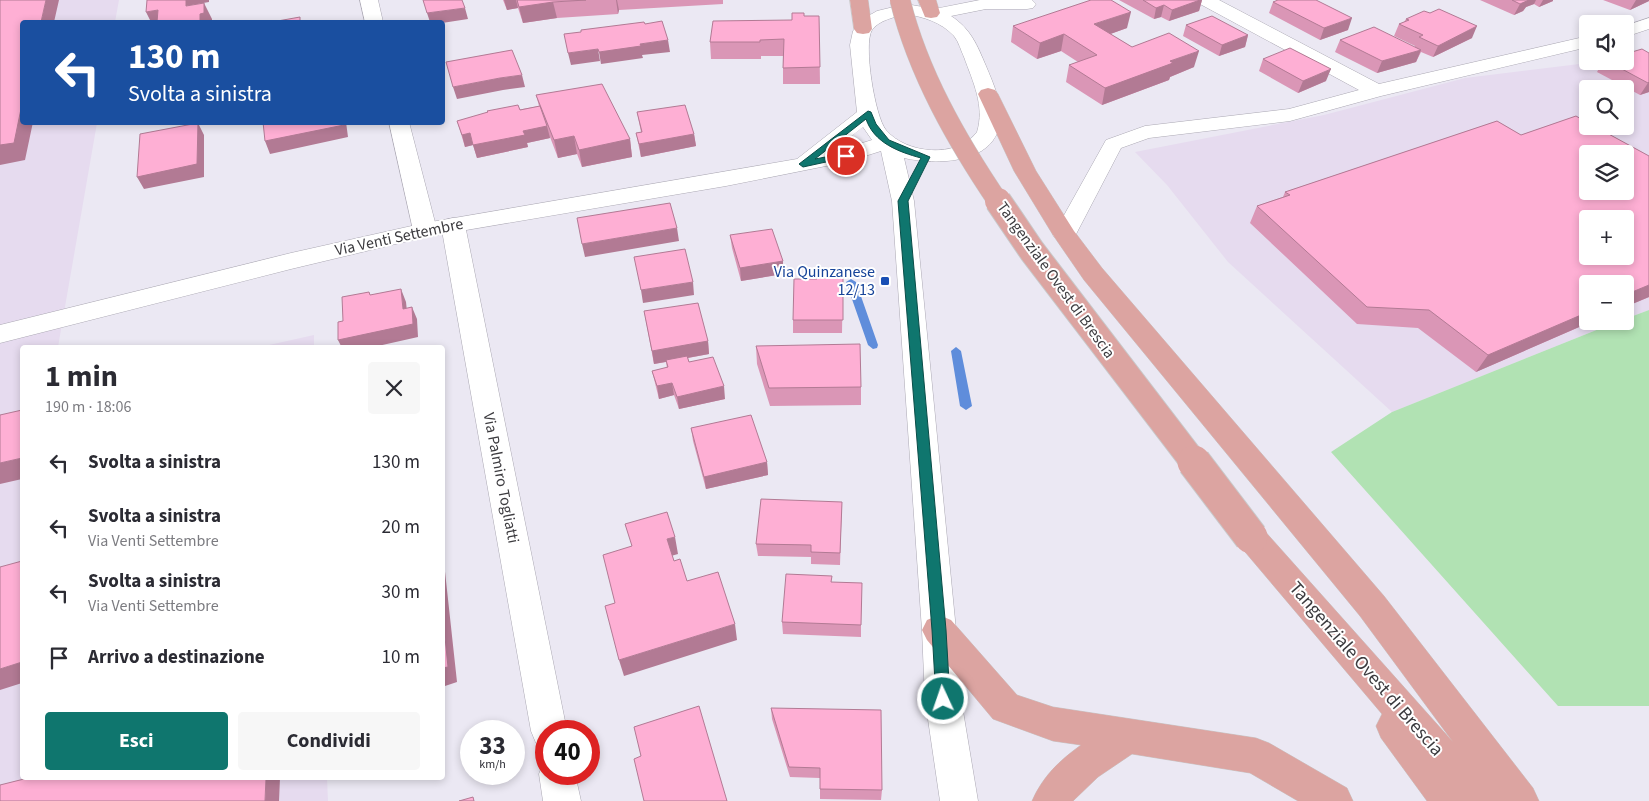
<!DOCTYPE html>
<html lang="it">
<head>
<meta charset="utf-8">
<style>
	body { margin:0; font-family:"Source Sans 3",sans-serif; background:#f7f7f7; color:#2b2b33; height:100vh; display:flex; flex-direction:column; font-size:19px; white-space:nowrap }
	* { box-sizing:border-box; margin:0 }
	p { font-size:16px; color:#7c7c81 }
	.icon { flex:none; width:28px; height:28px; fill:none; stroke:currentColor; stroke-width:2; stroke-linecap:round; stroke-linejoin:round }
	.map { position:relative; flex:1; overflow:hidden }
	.drawer { position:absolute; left:20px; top:345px; width:425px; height:435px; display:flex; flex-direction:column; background:#fff; border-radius:5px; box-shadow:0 2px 8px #0003 }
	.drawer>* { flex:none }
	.hud { position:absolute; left:20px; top:20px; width:425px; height:105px; border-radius:5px; box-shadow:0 2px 8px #0003; background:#1a4fa0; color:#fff; overflow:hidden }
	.fabs { position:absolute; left:1579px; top:15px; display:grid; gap:10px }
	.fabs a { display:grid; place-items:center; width:55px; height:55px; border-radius:5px; background:#fff; box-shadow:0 2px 8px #0003; font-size:25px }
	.speed { position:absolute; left:460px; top:720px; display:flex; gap:10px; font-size:25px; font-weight:700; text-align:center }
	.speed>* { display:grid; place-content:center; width:65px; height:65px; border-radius:50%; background:#fff; box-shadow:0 2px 8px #0003; line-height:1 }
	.speed small { font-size:12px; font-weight:400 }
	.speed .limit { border:8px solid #d22; background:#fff; color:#111 }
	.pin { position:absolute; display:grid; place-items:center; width:42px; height:42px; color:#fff; margin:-21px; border:2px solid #fff; border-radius:50%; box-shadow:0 1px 5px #0007 }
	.me { position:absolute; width:55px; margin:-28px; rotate:357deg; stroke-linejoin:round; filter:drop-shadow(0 0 4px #0008) }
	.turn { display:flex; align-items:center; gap:18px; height:105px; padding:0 25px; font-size:22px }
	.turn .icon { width:65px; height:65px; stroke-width:2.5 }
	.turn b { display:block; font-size:35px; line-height:42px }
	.round { display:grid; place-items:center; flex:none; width:52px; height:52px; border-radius:5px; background:#f7f7f7 }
	.head { display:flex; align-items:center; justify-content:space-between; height:85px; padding:0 25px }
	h1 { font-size:30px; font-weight:700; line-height:38px }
	.primary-button { display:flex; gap:10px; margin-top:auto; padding:10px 25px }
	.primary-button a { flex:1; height:58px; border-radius:5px; background:#0f766e; color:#fff; font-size:20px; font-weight:700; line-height:58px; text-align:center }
	.primary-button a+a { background:#f7f7f7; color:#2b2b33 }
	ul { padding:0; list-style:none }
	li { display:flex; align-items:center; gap:15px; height:65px; padding:0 25px }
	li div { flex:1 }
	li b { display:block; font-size:19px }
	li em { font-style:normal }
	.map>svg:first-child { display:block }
	.industrial { fill:#e6dbef; fill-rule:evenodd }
	.green { fill:#b1e2b3 }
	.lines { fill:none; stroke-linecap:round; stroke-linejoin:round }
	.stream { fill:#5f8ddb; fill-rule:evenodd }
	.street-casing { stroke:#aba8b3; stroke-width:1 }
	.secondary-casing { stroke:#aba8b3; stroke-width:1 }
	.primary-casing { stroke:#c8c8c9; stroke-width:1 }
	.street { fill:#fff; fill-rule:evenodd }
	.secondary { fill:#fff; fill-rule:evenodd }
	.primary { fill:#dca4a1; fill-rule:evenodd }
	.primary-bridge-far2-casing { stroke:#c8c8c9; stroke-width:21; stroke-linecap:butt }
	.primary-bridge-far1-casing { stroke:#c8c8c9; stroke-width:28; stroke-linecap:butt }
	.primary-bridge-casing { stroke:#c8c8c9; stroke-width:35; stroke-linecap:butt }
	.primary-bridge-far2 { stroke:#dca4a1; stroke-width:20 }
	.primary-bridge-far1 { stroke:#dca4a1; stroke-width:26 }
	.primary-bridge { stroke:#dca4a1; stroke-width:33 }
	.wall { fill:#da96b6; fill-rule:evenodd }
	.shaded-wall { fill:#b27a94 }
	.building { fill:#feafd4; stroke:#b27a94; fill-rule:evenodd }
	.route { fill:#0f766e; stroke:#0a4d48 }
	.transit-dot { fill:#1a4fb4; stroke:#fff; stroke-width:2 }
	.labels { text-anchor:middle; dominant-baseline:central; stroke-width:4; stroke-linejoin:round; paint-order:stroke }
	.street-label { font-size:16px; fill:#3c3b3f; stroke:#fff }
	.transit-label { font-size:16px; fill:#164399; stroke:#fff; text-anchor:end }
	.near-street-label { font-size:19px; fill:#3c3b3f; stroke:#fff }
</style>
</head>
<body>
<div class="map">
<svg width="1649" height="801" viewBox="0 0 1649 801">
	<rect width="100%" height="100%" fill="#ebe8f3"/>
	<path class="industrial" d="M0,0h119l-4,22h-93v100l75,1 -39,224 -36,1v430h305l1,23h-328z
		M1649,56v254l-24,9v-35h-37v37h31l-227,91 -164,-150 -61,-77 -32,-33 189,-37 141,-37 139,-17h21zM1588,89h37v37h-37zM1588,154h37v37h-37zM1588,219h37v37h-37z
		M314,335v12h-54z"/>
	<path class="green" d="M1649,310v396h-91l-227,-254 61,-40 227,-91h6v-2z"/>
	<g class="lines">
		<path class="stream" d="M851,279l5,3 22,63 -1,3 -4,1 -5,-4 -22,-63z
			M956,347l5,4 11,55 -6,4 -6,-4 -9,-55z"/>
		<g class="street-casing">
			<path id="street" d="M360,0h18l5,22h-18z
				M1197,0h22l160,84 209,-48v11l-207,49 -91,25 -141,17 -28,10 -48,92 -8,2 -8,-2 -4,-5 53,-95 39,-14 144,-17 70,-19 -159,-86z
				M1649,18v11l-24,8v-11z
				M389,122h20l28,108 -4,5 -8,2 -8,-2 -4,-5z
				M453,218l8,2 4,5 102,506h-21v16l-10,-4 -5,-12 -90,-506 4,-5z
				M546,760v14h29l6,27h-38l-4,-27 5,-13z"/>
		</g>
		<g class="secondary-casing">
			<path id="secondary" d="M980,0h52l4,4 -3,4 -6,1h-41l-35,7c20,13 26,29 35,50 7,17 16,36 14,55 -4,44 -65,44 -96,37l10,43 42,429 5,69 17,102h-38l-15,-102 -3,-69 -30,-429 -11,-50 -35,11 -120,24 -301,51 -134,32 -291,74v-18l291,-72 134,-30 372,-64 60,-47 -7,-67 3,-14 10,-12 14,-8 29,-7 28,5zM906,14c18,3 35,8 48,22 5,6 7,15 10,21 9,25 21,49 13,75 -20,27 -71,22 -91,-2 -11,-13 -23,-86 -14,-100 7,-10 23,-13 34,-16zM863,127l9,13 -42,13z"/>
		</g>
		<g class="primary-casing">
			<path id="primary" d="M850,0h18l4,29 -3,4 -6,1 -6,-1 -3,-4z
				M918,0h18l4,13 -3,4 -6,1 -6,-1z
				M988,88l7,2 3,4 38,77 38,60 28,37 282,328 149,192 6,13h-112l-46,-63 -5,-12 6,-12 -142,-168 -4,-9 4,-9 11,-4 11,4 191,214 -93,-126 -276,-336 -31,-45 -39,-64 -36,-77 3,-4z
				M939,615l12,5 66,75 36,12 203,31 13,5 78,45 6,13h-55l-48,-28 -118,-19 -34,23 -25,24h-41c11,-25 27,-40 49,-56l-28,-4 -60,-22 -66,-79 -5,-10 5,-10z"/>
		</g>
		<use href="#street" class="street"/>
		<use href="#secondary" class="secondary"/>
		<use href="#primary" class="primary"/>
		<g class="primary-bridge-far2-casing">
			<path id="primary-bridge-far2" d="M900,0c18,73 57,141 99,203"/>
		</g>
		<g class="primary-bridge-far1-casing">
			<path id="primary-bridge-far1" d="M998,201l34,50 163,213"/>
		</g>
		<g class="primary-bridge-casing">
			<path id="primary-bridge" d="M1194,462l57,75"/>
		</g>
		<use href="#primary-bridge-far2" class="primary-bridge-far2"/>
		<use href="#primary-bridge-far1" class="primary-bridge-far1"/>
		<use href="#primary-bridge" class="primary-bridge"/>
	</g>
	<path class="wall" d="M503,0h220v4l-104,6 -1,4 -61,4 -34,5 -5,-15 -11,2z
		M1119,0h83l-3,11 -30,10 -8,-4 -7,2z
		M1480,0h73v1l-14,6 -5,-3 -8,3 -3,4 -9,4z
		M1603,0h46v1l-19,9z
		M1273,2l75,28 -28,10 -51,-27z
		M819,16l1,68h-37v-28h-22v3h-50l-1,-17 82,-22z
		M1406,19l66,19 -39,19 -12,-5 -5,10 -39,11 -42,-21 5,-12 75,7v-1l-21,-10 5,-12 5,-2z
		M1186,25l62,10 -3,12 -26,9 -36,-20z
		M1013,26l114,2 -17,6 22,13 62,20 -24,10 -1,3 -67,25 -36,-23 3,-17 9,-3 -17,-11 -24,8 -26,-17z
		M1649,53v39l-9,3 -43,-23 6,-11h22z
		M1263,59l63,22 -28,12 -39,-22z
		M536,95l94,44 2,18 -50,10 -5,-13 -19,4 -8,-21v1l-23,5 1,4 -51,11 -4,-13 -8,2 -8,-26 82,-15z
		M637,112l57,22 2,12 -55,11 -5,-24 5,-1z
		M1576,116l12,7v3h6l55,30v141l-24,10v-23h-37v37h5l-117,51 -58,-44 -61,-4 -107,-101 7,-17 26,-9 2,-5 212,-71 24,14zM1588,154h37v37h-37zM1588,219h37v37h-37z
		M730,235l53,26v13l-42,7 -9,-33z
		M843,271l-1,62h-49v-13l24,-41z
		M644,311l64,30 1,13 -21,4 1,4 36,37 -46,10 -5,-14 -15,4 -7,-28 15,-3 -1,-6 -12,2z
		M756,346l105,41v18l-91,1 -13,-42z
		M691,428l76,34 1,13 -62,14 -13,-48z
		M842,502l-2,63 -29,-1v-7l-53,-1 -2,-12z
		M832,582l29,43v12l-78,-3 -1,-12z
		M771,708l111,82 -1,10 -61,-1v-21l-30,-1 -18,-58z"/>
	<path class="shaded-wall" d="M46,0h13l-5,22h-13z
		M186,0h23v2l-23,4z
		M504,0h12l2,8 -11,2z
		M616,0h1l2,10 -1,4z
		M1200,0h2l-3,11 -30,10 3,-11z
		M1524,0h12l-2,4 -8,3 -3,4 -9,4 6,-11z
		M1543,0h10v1l-14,6z
		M1636,0h13v1l-19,9z
		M553,2l4,16 -34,5 -4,-16z
		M204,3l8,16v3h-12v-8z
		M1164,5l-3,12 -7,2 2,-11z
		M465,8l3,11 -26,4 -12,-1 -3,-9z
		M158,10l6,12h-13l-5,-10z
		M1131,12l-4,16 -36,13 3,-17z
		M1352,18l-4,12 -28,10 4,-12z
		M1477,26l-5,12 -39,19 5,-11z
		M1064,34l-3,17 -24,8 3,-16z
		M1248,35l-3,12 -26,9 3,-11z
		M668,40l2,12 -28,3 1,3 -42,6 -2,-12 41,-8z
		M598,49l2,12 -29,4 -3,-12z
		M1421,50l-5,12 -39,11 5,-12z
		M1199,51l-5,16 -24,10 -1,3 -67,25 3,-17 65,-27z
		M1331,69l-5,12 -28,12 5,-12z
		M522,75l3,12 -22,3 -46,9 -4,-12 47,-9z
		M1649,82v10l-9,3 8,-12z
		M22,104v18h11l-8,38 -25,5v-20z
		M343,122h3l2,15 -78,17 -5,-13z
		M198,123l6,12v42l-60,12 -7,-12z
		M547,126l3,12 -23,5 1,4 -51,11 -4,-13 50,-14z
		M470,133l3,12 -8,2 -3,-12z
		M694,134l2,12 -55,11 -2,-13z
		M574,136l3,18 -19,4 -4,-18z
		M630,139l2,18 -50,10 -3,-17z
		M677,228l2,13 -94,16 -3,-13z
		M783,261v13l-42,7 -1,-13z
		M693,282l1,13 -51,8 -2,-13z
		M1649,285v12l-24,10v-12z
		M401,289l5,13 2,19 -5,-12z
		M412,307l5,12 1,18 -49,11h-27l-4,-8z
		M1588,312v9h5l-117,51 12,-17z
		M708,341l1,13 -55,10 -2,-13z
		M672,383l2,12 -15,4 -2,-13z
		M724,386l1,13 -46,10 -2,-12z
		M22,458v21l-22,5v-21z
		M767,462l1,13 -62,14 -2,-12z
		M675,537l3,17 -7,2 -4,-17z
		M442,544l15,138 -15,5z
		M735,624l2,16 -113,36 -5,-16z
		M22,662v21l-22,7v-21z
		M266,778h14l-1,23h-14z"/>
	<path class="building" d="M0,0h46l-5,22h-19v82l-8,39 -14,2z
		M147,0h39v6l18,-3v10l-4,1v8h-43l1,-12 -12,2z
		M423,0h39l3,8 -38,5z
		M517,0h69l-33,2 -34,5z
		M1091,0h20l20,12 -37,12 38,23 37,-14 30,18 -29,10 3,2 -68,25 -36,-23 28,-10 -33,-21 -24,9 -27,-17z
		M1143,0h57l-28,10 -8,-5 -8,3z
		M1278,0h38l36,18 -28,10 -51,-26z
		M1512,0h17l-9,4z
		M1439,9l38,17 -39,20 -19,-9 4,-2 -24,-11 10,-4 -3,-1 18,-8 6,2z
		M792,13h12v3h15l1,51 -37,1 1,-29 -24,1v2h-50l3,-21 79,-1z
		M1212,16l36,19 -26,10 -36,-20z
		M300,17v5h-28z
		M662,21l6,19 -28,4 1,2 -42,6 -1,-3 -30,4 -4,-19 17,-2v-2l63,-8 1,2z
		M1374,27l47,23 -39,11 -42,-21z
		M1290,48l41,21 -28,12 -40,-22z
		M1642,49l7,4v29l-1,1 -41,-22h18v-7z
		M512,50l10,25 -22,3 -47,9 -7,-25z
		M602,84l28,55 -51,11 -5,-14 -20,4 -18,-45z
		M518,105l2,5 20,-4 7,20 -24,5 2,4 -52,10 -3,-12 -8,2 -5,-14 31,-9 -1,-1z
		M685,105l9,29 -55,10 -3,-11 6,-1 -5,-20z
		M1576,116l12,7v3h6l55,30v129l-24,10v-11h-37v28l-100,43 -59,-45 -62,-3 -110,-101 33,-11 -5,-3 212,-71 24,14zM1588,154h37v37h-37zM1588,219h37v37h-37z
		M263,122h80l1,3 -79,16z
		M198,123l-1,41 -60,13 3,-43z
		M670,203l7,25 -95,16 -5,-26z
		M772,229l11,32 -43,7 -10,-33z
		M685,249l8,33 -52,8 -7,-33z
		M817,271h26v49h-50l1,-41h23z
		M401,289l2,20 9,-2 1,17 -75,16v-18l5,-1 -1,-24 27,-5 1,3z
		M698,303l10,38 -56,10 -8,-40z
		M860,344l1,43 -92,1 -13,-42z
		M687,356l2,6 24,-5 11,29 -47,11 -5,-14 -15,3 -5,-15 16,-4 -2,-7z
		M22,410v48l-22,5v-48z
		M751,415l16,47 -63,15 -13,-49z
		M761,499l81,3 -2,51 -29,-1v-7l-55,-1z
		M667,512l8,25 -8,2 7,22 6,-2 7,22 31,-9 17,52 -116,36 -14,-54 10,-3 -12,-48 29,-9 -7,-22z
		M22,561v101l-22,7v-102z
		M786,574l46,2 -1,6 31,1 -1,42 -79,-3z
		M442,607l6,60 -6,1z
		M699,706l28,95h-83l-10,-42 7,-3 -7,-29z
		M771,708l110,2 1,80 -62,-1v-21l-31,-1z
		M28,778h238l-1,23h-265v-16z
		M473,797l1,4h-15z"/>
	<path class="route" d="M868,111l3,1 5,12 13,16 41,17 -22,44 38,429 4,69 -2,5 -5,2 -5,-2 -2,-5 -4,-69 -34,-429 23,-43c-22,-6 -47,-15 -55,-39l-51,40 31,-6 5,3 -2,1 -46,10 -4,-3z"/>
	<rect class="transit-dot" x="880" y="276" width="10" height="10" rx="2.5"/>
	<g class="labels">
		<g class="street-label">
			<text transform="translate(399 237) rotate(-12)">Via Venti Settembre</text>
			<text transform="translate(1056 280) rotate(54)">Tangenziale Ovest di Brescia</text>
			<text transform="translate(501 478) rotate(79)">Via Palmiro Togliatti</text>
		</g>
		<g class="transit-label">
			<text x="875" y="272">Via Quinzanese<tspan x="875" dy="18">12/13</tspan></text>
		</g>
		<g class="near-street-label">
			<text transform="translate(1366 669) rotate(49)">Tangenziale Ovest di Brescia</text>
		</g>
	</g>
</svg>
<div class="fabs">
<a><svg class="icon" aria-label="sound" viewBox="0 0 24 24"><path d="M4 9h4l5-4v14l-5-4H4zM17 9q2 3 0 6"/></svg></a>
<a><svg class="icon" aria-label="search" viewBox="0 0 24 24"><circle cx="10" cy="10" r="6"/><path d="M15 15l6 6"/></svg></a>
<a><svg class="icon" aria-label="layers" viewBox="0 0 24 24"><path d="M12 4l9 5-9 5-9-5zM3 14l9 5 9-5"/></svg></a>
<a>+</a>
<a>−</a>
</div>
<div class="speed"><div>33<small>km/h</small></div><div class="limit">40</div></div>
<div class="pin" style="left:846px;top:156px;background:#d93025"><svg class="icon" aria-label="arrive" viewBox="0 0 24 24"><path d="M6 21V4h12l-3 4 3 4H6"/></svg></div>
<svg class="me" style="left:943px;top:699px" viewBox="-20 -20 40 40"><circle r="17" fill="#0f766e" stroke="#fff" stroke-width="3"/><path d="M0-11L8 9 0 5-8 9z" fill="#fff"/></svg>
<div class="hud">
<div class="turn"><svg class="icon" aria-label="left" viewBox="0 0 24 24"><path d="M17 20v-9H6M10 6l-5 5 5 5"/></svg><div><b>130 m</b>Svolta a sinistra</div></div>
</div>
<section class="drawer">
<div class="head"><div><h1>1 min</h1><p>190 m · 18:06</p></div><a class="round"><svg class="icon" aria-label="close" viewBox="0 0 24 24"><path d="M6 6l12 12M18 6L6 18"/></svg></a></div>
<ul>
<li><svg class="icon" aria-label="left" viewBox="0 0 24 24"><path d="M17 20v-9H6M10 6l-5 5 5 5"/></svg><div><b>Svolta a sinistra</b></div><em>130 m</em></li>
<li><svg class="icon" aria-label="left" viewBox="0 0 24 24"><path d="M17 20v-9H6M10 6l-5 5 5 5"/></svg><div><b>Svolta a sinistra</b><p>Via Venti Settembre</p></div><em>20 m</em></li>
<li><svg class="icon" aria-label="left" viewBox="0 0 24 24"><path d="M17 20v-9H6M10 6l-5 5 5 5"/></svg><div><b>Svolta a sinistra</b><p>Via Venti Settembre</p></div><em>30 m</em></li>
<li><svg class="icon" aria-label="arrive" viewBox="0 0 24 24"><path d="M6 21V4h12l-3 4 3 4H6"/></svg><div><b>Arrivo a destinazione</b></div><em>10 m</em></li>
</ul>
<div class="primary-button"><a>Esci</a><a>Condividi</a></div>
</section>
</div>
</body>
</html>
